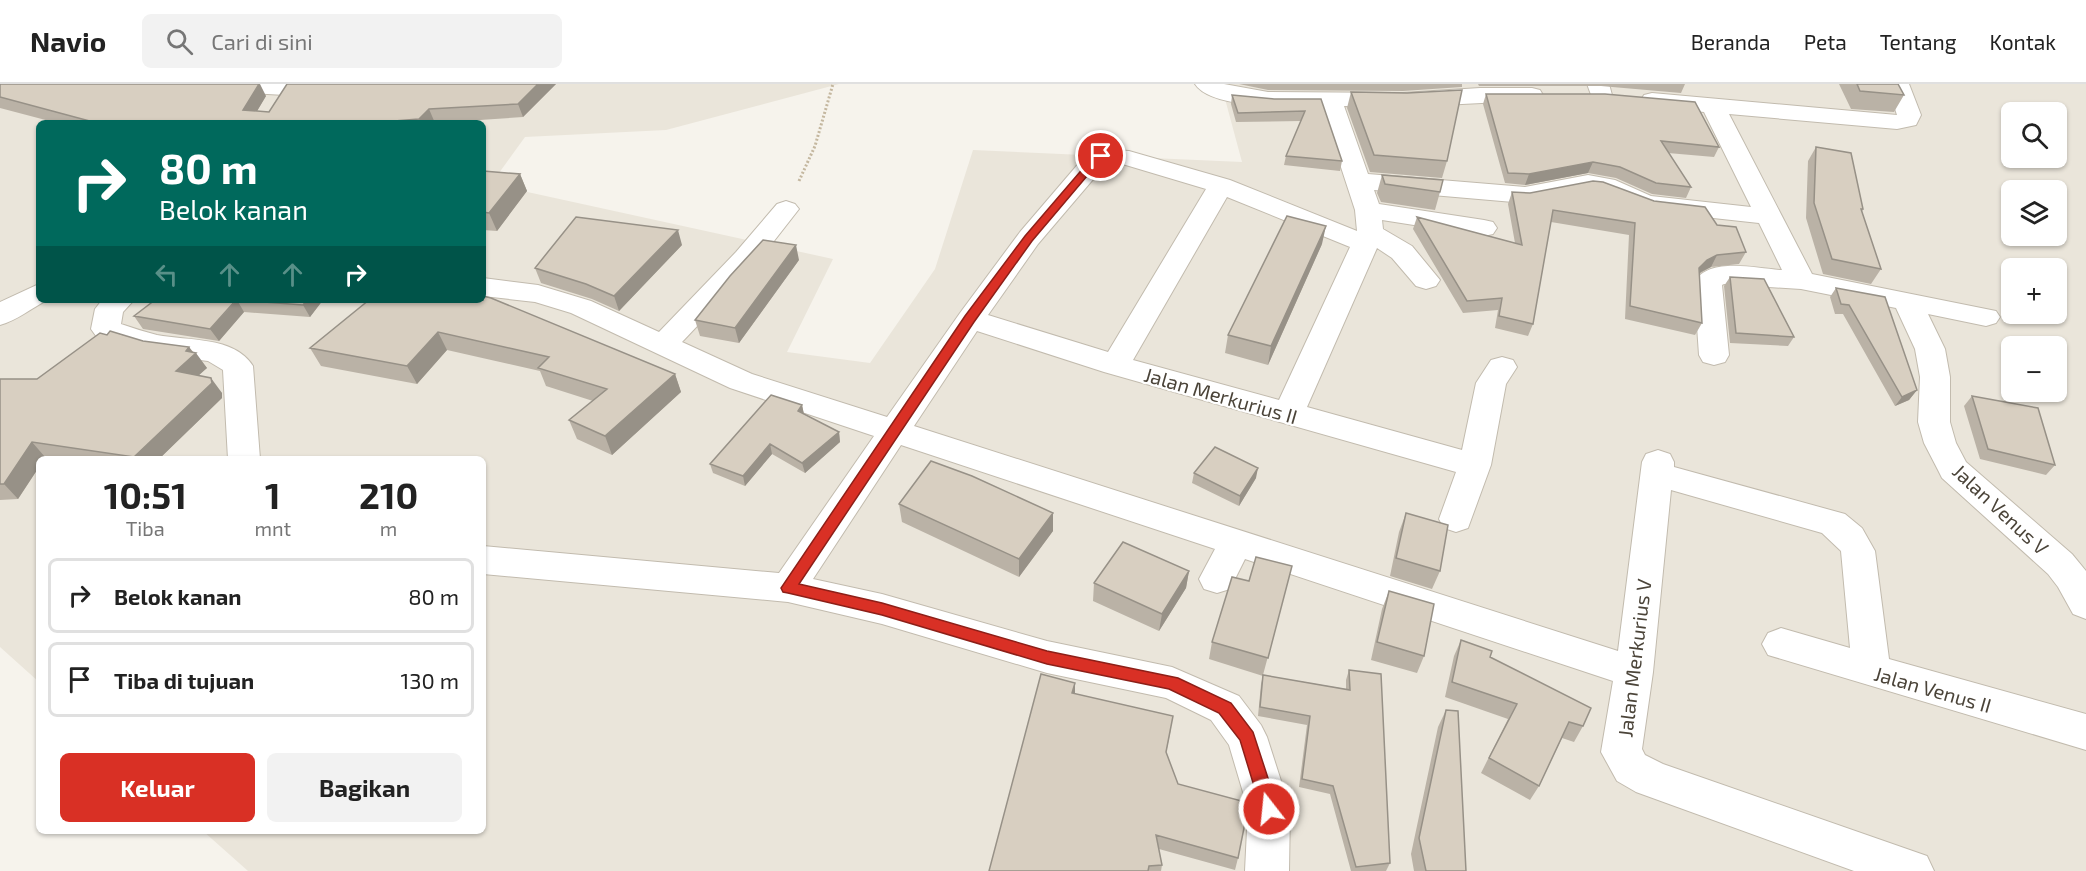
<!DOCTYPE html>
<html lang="id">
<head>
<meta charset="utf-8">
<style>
	body { margin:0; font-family:"Exo 2",sans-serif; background:#f2f2f2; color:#222; height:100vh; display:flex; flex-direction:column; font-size:22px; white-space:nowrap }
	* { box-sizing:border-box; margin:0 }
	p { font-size:20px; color:#767676 }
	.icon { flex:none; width:33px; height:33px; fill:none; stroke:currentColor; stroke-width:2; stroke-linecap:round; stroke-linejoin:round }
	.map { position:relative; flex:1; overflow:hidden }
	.side { position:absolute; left:36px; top:372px; width:450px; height:378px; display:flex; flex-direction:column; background:#fff; border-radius:9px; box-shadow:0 2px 4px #0004 }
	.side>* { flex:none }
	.hud { position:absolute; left:36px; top:36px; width:450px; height:183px; border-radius:9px; box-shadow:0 2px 4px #0004; background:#00695c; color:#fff; overflow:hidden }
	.buttons { position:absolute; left:2001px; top:18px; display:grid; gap:12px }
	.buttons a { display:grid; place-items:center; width:66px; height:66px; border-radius:9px; background:#fff; box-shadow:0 2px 4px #0004; font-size:30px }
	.pin { position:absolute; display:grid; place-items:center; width:51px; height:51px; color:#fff; margin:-26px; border:3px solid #fff; border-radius:50%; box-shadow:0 2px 6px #0007 }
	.me { position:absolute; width:66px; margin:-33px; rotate:344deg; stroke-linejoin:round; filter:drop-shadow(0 0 4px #0008) }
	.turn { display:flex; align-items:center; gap:21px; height:126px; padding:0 24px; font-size:27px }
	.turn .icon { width:78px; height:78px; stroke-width:2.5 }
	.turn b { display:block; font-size:42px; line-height:51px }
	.lanes { display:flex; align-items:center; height:57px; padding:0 24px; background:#0003; justify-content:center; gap:30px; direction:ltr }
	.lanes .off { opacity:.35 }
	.eta { display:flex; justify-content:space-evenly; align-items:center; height:102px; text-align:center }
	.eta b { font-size:36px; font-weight:700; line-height:42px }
	.button { display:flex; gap:12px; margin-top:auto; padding:12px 24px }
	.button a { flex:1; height:69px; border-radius:9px; background:#d93025; color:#fff; font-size:24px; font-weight:700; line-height:69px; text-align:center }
	.button a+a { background:#f2f2f2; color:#222 }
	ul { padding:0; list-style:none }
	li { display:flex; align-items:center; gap:18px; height:75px; margin:0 12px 9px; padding:0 12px; border:3px solid #e0e0e0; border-radius:9px }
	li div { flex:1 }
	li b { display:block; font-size:22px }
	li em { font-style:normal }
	header { display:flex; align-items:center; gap:36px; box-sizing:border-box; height:84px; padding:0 30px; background:#fff; border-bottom:2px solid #e0e0e0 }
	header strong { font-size:28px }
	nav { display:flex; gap:33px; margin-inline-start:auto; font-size:21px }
	.search { width:420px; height:54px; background:#f2f2f2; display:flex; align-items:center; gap:15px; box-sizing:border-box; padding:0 21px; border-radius:9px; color:#767676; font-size:22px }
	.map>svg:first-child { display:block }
	.residential { fill:#eae5da; fill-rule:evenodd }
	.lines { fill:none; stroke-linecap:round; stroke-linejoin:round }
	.minor-casing { stroke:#c2bbae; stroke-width:2 }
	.path { stroke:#c4b79f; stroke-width:3; stroke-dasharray:2 2; stroke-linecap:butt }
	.minor { fill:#fff; fill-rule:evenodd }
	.wall { fill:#bab2a6 }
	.shaded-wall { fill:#979187 }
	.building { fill:#d8cfc1; stroke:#979187; stroke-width:1.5 }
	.route { fill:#d93025; stroke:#8d1f18; stroke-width:1.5 }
	.labels { text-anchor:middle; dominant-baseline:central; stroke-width:4.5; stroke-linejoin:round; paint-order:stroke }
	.street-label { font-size:20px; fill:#4b4439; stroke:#fff }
</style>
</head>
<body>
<header>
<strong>Navio</strong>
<div class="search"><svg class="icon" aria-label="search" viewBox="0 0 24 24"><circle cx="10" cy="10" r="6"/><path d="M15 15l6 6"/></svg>Cari di sini</div>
<nav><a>Beranda</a><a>Peta</a><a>Tentang</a><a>Kontak</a></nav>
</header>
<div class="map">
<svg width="2086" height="787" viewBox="0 0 2086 787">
	<rect width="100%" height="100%" fill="#f6f3ec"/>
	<path class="residential" d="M0,0h839l-173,46 -141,7 -34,47 342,75 -46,93 83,11 65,-94 38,-119 269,12 -21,-78h865v787h-1838l-45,-40h280v-372h-444v223l-39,-35zM2012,28h44v46h-44zM39,39h444v177h-444zM2012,106h44v46h-44zM2012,184h44v46h-44zM2012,262h44v46h-44z"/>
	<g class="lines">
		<g class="minor-casing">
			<path id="minor" d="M203,0h91l2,4 -3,5 -8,2 -71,-4 -8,-2z
				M1195,0h29l44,8 135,1 77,-5h52l8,2 3,5 -3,5 -137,7 -59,-1 24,68 157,13 63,-12 27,5 36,16 100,11 -47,-95 -60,-7 -3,-5 3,-5 8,-2 245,22 -10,-31h22l12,31 -5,10 -19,4 -168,-15 83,160 184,37 4,6 -4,6 -10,3 -58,-12 17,35 5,28v45l6,21 10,19 106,92 14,17v48l-13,-5 -15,-27 -10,-13 -106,-96 -4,-8 -14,-27 -6,-21 2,-45 -5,-28 -19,-41 -95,-19 -77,-5 -2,1 7,70 -4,7 -11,3 -11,-3 -4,-7 -5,-73c17,-26 62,-13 88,-12l-23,-47 -110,-12 -17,-5 -33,-14 -11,-1 -63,12 -151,-13 5,14 105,16 9,2 4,6 -4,6 -9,2 -102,-16 1,9 29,17 28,34 -4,6 -10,3 -10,-3 -24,-28 -15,-10 -70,159 155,43 14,-67 15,-23 11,-3 11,3 4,7 -11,17 -15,81 -23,63 -12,4 -12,-4 -5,-9 17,-47 -352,-100 -127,-41 -63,95 704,225 24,-189 4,-8 12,-4 12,4 4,8v5l171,47 17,14 13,23 14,108 197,55v36l-318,-95 -6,-11 6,-11 13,-5 69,20 -9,-97 -19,-18 -151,-43 -18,182 -11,77 3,6 18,9 264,92 7,15h-80l-218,-79 -19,-11 -16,-29 12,-71 -368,-122 -15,30 -13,4 -13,-4 -5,-10 16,-30 -314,-104 -88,134 69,15 165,47 125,26 67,29 22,29 6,12 23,72 -1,62h-44l3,-62 -19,-64 -18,-25 -45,-22 -119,-25 -165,-49 -94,-22 -305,-28v-28l296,27 95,-137 -144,-48 -159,-75 -36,-11 -52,-6v-18l55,7 53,16 68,31 77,-80 41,-48 9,-3 9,3 4,5 -43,55 -74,78 70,32 135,43 73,-104 60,-81 65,-76 16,-7 28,2 101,29 127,51 -2,-21 -34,-104c-29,0 -109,4 -126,-22zM1107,79h12l87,26 -98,163 -120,-37 50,-71zM1227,113l123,50 -71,153 -146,-40z
				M1587,0h22l3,11 -3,5 -8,2 -8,-2z
				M39,200v16h8c-15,8 -31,21 -47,25v-23z
				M102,216h32l-11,12 -2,12c12,4 24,8 36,11 31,6 77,1 96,31l7,93h-32l-5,-89 -15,-9 -54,-7 -58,-18 -5,-7 4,-20z"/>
		</g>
		<path class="path" d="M799,97l16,-35 18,-62"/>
		<use href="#minor" class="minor"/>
	</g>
	<path class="wall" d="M0,0l266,12 -9,15 12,1 18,-28h269l-33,33 -89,6h-377l-57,-15z
		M1239,0h223v3l-59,4 -135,-1z
		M1478,0h207l-4,9 -80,-7h-122z
		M1839,0h59l6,11 -10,17 -43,-3z
		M1351,8l56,1 40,68 -5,17 -72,-6 -23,-64z
		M1486,10l233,53 -5,10 -46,-4 23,34 -5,11 -34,-4 -36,-16 -28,-5 -63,12 -20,-2 -22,-79z
		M1232,11l42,4h47l21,62 -2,10 -56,-6 2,-9 15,-35 -65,1 -5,-18z
		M1816,63l47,62 -1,3 19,57 -10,15 -48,-10 -17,-56 2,-57z
		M483,87l37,3 7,17 -30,40 -14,-1z
		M1382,91l58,17 -5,18 -54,-8 -4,-9z
		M1512,108l205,33 29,27 -7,12 -28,3 -12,7 3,49 -7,12 -70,-16 4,-84 -78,-13 -18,102 -5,12 -33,-8 3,-18 -35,3 -50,-84 4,-12 98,26 -7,-39z
		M1322,160l-54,121 -43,-12 3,-18z
		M682,161l-63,66 -27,-12 -51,-16 -6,-15z
		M799,176l-60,83 -39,-7 -5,-16z
		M1730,193l64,60 -6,9 -58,-3 -6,-57z
		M1836,204l81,102 -8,10 -14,6 -52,-92h-8l-5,-17z
		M155,216h168l-13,17 -66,-5 -25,29 -76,-12 -9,-13z
		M369,216l306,74 6,18 -69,63 -35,-16 -8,-19 24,-19 -47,-15 -6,-15 -93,-21 -30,34 -96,-18 -11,-18z
		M143,257l46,6 18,21 -9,7 24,18v5l-63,61h-100l-14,-2 -1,2h-5v8l-21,32 -18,1v-121h37z
		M1972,312l83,69 -9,10 -66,-16 -16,-53z
		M802,321l2,9 35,18 1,10 -35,31 -33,-19 -27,32 -32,-13 -3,-9z
		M1194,389l62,5 -17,28 -47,-23z
		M899,420l154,27 -34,46 -117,-55z
		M1406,429l34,58 -8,18 -42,-13 9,-44z
		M1292,482l-29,109 83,14v-9l3,-10 41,193 -4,8h-35l-21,-77 -31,-7 8,-62 -49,-9 3,-32 2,-8 -54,-17 3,-17 37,-61z
		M1189,487l-3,17 -27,43 -66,-30 1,-18z
		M1389,507l35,65 -7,17 -46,-13 11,-51z
		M1461,556l29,17 93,69 -9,16 -12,-4 -23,48 -9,14 -49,-27 27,-54 -63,-22 9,-41z
		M1075,610l96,35 -5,24 12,31 60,74 -3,12 -76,-21 3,16 -1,6h-172z
		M1446,626l20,161h-52l-3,-17 27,-127z"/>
	<path class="shaded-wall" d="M259,0h1l6,12 -16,27 -7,-13z
		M538,0h18l-33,33 -5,-13z
		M429,25l6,14h-14l-2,-4z
		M1593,78l-5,11 -63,12 4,-11z
		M520,90l7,17 -30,40 -8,-18z
		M1326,142l-4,18 -54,121 3,-19z
		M678,146l4,15 -63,66 -5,-15z
		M796,161l3,15 -60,83 -4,-15z
		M1717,171l-6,12 -10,5 -9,8 7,-12 8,-8z
		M237,216l7,12 -25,29 -9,-12z
		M307,216h16l-13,17 -7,-12z
		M438,248l9,18 -30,34 -10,-18z
		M189,263l5,7 2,-1 11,15 -20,18 -11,-15 10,-20z
		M675,290l6,18 -69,63 -7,-19z
		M211,294l11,15v5l-63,61h-24l-1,-2z
		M1917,306l-8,10 -14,6 7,-9z
		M802,321l2,10 -6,-4z
		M839,348l1,10 -35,31 -3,-10z
		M32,358l13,15 -1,2h-5v8l-21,32 -14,-15z
		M770,360l2,10 -27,32 -2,-10z
		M1258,384l-2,10 -17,28 1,-10z
		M1053,429v18l-34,46v-18z
		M1189,487l-3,17 -27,43 3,-17z
		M1075,599v13l-3,-3z"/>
	<path class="building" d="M0,0h259l-16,26 26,2 18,-28h251l-20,20 -89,5 -10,10 -50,4h-272l-97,-26z
		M1857,0h41l6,11 -44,-4z
		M1462,6l-15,71 -73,-6 -23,-63 56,1z
		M1486,10h119l90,8 24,45 -58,-6 30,46 -35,-4 -36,-16 -27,-5 -64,12 -21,-1z
		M1232,11l42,4h47l21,62 -56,-5 19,-45 -67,2z
		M1816,63l35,6 12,56h-2l20,60 -49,-10 -18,-56z
		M483,87l37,3 -31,39 -6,-1z
		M1382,91l61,5 -3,12 -55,-8z
		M1593,97l10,1 51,19 51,6 12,18 19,2 10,25 -29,3 -10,5 -8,8 3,55 -72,-17 5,-83 -82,-13 -20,114 -34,-8 3,-18 -35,3 -50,-84 105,28 -10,-53 18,1z
		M1287,132l39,10 -55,120 -43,-11z
		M576,133l102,13 -64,66 -28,-12 -51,-16z
		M763,156l33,5 -61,83 -40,-8 35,-44z
		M1730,193l34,2 30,58 -58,-4z
		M1836,204l49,9 32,93 -15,7 -53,-92 -8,-1z
		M483,212l8,2 184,76 -70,62 -36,-16 38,-31 -69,-21 11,-11 -111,-25 -31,34 -97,-18 59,-48h114z
		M155,216h81l-26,29 -76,-13z
		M237,216h70l-4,5z
		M110,247l33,10 46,6 -3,4 10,2 -20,18 35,7 1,5 -78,74 -102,-15 -28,42h-4v-105h37l63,-46 7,2z
		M771,311l31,10 -4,6 41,21 -37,31 -32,-19 -27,32 -33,-12z
		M1972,312l66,12 17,57 -67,-16z
		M1215,363l43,21 -18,28 -46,-23z
		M931,377l41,15 81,37 -34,46 -120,-55z
		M1406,429l42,12 -8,46 -44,-13z
		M1123,458l66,29 -27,43 -68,-31z
		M1256,473l36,9 -24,92 -56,-16 20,-65 17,4z
		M1389,507l45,13 -10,52 -47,-14z
		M1461,556l31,11 -2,6 101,51 -8,18 -14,-4 -30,64 -50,-28 28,-54 -65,-22z
		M1349,586l32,4 9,189 -34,4 -23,-81 -31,-7 8,-63 -50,-9 3,-32 87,15z
		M1041,590l34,9 -3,10 101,23 -7,36 12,32 71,19 -11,55 -82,-23 6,30 -13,1 -1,5h-159z
		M1446,626l12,1 8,160h-40l-7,-33z"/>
	<path class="route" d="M1098,70l8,2 -8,7 -66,78 -58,81 -175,262 83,19 165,48 131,27 53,25 22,29 25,77 -2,5 -7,3 -6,-3 -2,-5 -21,-69 -21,-27 -50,-24 -122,-25 -165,-49 -94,-22 -5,-1 -2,-4 184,-272 60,-80 66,-77z"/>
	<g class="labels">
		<g class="street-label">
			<text transform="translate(1221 311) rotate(16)">Jalan Merkurius II</text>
			<text transform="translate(2001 425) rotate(43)">Jalan Venus V</text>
			<text transform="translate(1634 574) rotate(-83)">Jalan Merkurius V</text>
			<text transform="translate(1933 605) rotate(16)">Jalan Venus II</text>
		</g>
	</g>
</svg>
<div class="buttons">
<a><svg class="icon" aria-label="search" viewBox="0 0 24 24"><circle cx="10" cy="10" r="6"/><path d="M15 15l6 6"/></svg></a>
<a><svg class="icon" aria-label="layers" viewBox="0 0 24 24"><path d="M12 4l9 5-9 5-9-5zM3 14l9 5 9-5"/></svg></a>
<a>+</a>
<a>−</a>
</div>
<div class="pin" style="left:1101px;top:72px;background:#d93025"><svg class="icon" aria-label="arrive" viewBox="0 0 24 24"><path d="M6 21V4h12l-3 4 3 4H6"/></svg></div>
<svg class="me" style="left:1269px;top:725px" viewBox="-20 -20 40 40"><circle r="17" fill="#d93025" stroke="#fff" stroke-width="3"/><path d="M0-11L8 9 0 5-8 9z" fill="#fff"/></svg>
<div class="hud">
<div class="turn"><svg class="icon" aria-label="right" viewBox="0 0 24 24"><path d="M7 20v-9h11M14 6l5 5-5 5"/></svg><div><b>80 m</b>Belok kanan</div></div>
<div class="lanes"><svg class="icon off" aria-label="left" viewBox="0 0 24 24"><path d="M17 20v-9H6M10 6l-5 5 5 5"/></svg><svg class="icon off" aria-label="ahead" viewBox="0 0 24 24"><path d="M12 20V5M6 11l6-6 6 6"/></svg><svg class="icon off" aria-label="ahead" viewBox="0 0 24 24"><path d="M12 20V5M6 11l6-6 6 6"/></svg><svg class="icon" aria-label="right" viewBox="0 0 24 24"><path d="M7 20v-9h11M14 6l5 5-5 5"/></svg></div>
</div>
<section class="side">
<div class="eta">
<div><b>10:51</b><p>Tiba</p></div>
<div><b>1</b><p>mnt</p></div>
<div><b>210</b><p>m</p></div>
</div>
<ul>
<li><svg class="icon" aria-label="right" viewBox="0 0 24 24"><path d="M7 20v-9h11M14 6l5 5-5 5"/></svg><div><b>Belok kanan</b></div><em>80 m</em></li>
<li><svg class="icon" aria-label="arrive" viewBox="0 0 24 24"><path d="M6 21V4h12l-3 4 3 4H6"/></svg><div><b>Tiba di tujuan</b></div><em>130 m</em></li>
</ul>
<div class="button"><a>Keluar</a><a>Bagikan</a></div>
</section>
</div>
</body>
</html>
